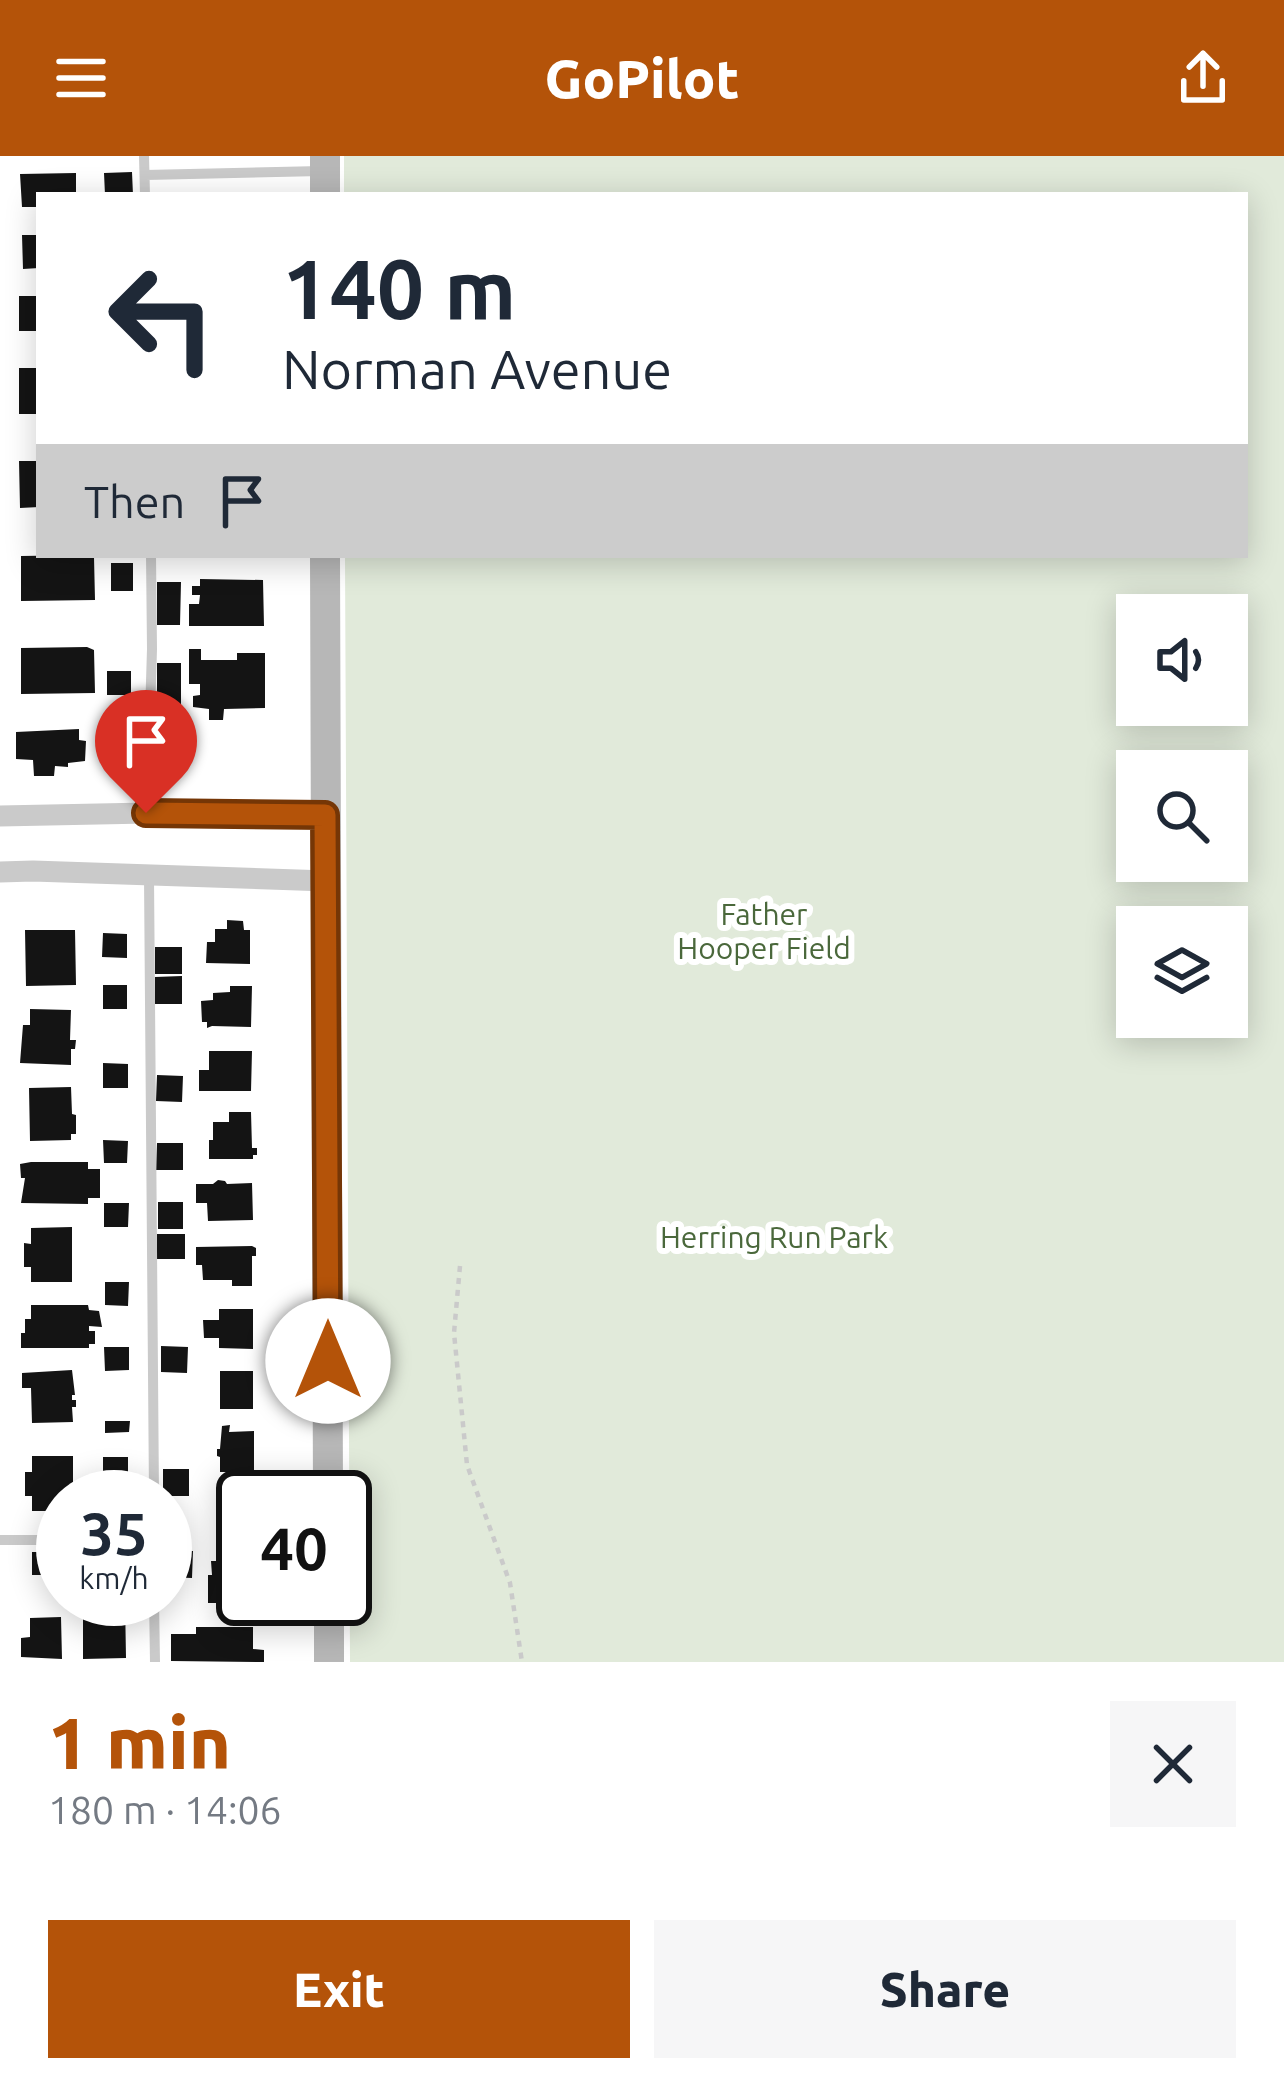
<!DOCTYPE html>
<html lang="en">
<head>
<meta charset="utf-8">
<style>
	body { margin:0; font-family:Ubuntu,sans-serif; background:#f6f6f7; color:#1f2937; height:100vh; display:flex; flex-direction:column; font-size:45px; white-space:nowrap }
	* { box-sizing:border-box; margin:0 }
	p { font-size:39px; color:#747a83 }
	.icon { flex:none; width:66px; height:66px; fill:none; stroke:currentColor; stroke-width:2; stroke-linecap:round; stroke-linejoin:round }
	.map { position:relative; height:1506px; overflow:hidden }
	.side { display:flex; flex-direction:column; background:#fff; flex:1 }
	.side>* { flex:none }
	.top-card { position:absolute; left:36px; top:36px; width:1212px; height:366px; border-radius:0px; box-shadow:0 6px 30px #0003; background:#fff; color:#1f2937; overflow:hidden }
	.buttons { position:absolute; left:1116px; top:438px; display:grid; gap:24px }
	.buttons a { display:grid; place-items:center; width:132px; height:132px; border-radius:0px; background:#fff; box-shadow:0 6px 30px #0003; font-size:60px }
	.speed { position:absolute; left:36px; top:1314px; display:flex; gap:24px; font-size:60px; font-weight:700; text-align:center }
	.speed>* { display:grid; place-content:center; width:156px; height:156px; border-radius:50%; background:#fff; box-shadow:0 6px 30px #0003; line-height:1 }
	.speed small { font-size:30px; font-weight:400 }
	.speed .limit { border:6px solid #111; border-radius:18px; background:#fff; color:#111 }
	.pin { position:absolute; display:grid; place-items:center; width:102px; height:102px; color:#fff; margin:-123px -51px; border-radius:50% 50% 50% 0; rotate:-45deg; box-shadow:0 0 12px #0007 }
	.pin .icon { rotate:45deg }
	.me { position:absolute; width:132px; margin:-66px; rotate:0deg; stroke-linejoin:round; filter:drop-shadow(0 0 9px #0008) }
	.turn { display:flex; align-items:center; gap:42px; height:252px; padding:0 48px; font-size:54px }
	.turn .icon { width:156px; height:156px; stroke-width:2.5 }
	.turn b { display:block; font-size:84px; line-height:102px }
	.then { display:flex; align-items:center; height:114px; padding:0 48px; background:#0003; gap:24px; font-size:45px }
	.round { display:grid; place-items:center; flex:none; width:126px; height:126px; border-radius:0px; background:#f6f6f7 }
	.headline { display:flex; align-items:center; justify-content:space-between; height:204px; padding:0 48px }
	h1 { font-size:72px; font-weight:800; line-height:90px; color:#b45309 }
	.primary-button { display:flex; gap:24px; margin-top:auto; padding:24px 48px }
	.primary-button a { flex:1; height:138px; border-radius:0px; background:#b45309; color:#fff; font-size:48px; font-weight:800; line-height:138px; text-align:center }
	.primary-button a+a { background:#f6f6f7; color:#1f2937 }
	header { display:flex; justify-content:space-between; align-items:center; height:156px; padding:0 48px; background:#b45309; color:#fff; font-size:54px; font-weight:800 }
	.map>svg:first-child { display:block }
	.green { fill:#e1eada; fill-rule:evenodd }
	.building { fill:#141414 }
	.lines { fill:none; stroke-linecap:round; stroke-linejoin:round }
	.path { stroke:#cacaca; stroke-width:4.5; stroke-dasharray:6 6; stroke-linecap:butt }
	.lane { stroke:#cacaca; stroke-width:10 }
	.street { stroke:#cacaca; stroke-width:21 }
	.secondary { stroke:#b7b7b7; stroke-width:30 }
	.route-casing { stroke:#753606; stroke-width:30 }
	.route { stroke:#b45309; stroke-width:21 }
	.labels { text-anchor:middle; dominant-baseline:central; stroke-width:12; stroke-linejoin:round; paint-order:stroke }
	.park-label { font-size:30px; fill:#4a683b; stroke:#fff }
</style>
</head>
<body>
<header><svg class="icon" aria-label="menu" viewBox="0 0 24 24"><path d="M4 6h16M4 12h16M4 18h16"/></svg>GoPilot<svg class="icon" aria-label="share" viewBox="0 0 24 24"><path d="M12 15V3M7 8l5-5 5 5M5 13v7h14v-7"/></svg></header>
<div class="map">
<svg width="1284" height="1506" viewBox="0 0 1284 1506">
	<rect width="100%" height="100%" fill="#fff"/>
	<path class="green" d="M344,0h940v1506h-934l-5,-1107h900v-360h-901zM1227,459v90h-90v-90zM1227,615v90h-90v-90zM1227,771v90h-90v-90z"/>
	<path class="building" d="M132,16l1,23h-28l-1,-22z
		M76,17v22h-37v12h-17l-2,-33z
		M22,79h17v33l-16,1z
		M19,140h20v35h-20z
		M19,212h20v46h-20z
		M19,305h20v46l-19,1z
		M88,399l6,2 1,43 -74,1v-45z
		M111,407h22v28h-22z
		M200,423l63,1 1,46h-75v-22h10l1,-9h-8v-9h8z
		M157,426h24l-1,43h-23z
		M87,491l7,3 1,43 -74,1v-46z
		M189,493h12v11h36v-7h28v55l-41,1 -1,11h-14v-11l-16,-2v-11l7,-1v-11h-11z
		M157,507h24v44l-24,-1z
		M107,515h24v24h-24z
		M79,573v11l7,1 -1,20 -17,2v4l-13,-1 -1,10h-20l-1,-16 -17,-1v-27z
		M109,574h24v22l-24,-1z
		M227,764l16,1 1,9h6v34l-44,-1 1,-21h8v-13h12z
		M25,774h50l1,55 -50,1z
		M103,777l24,1v24l-25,-1z
		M155,791h27v27h-27z
		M182,820v28h-27v-27z
		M103,829h24v24h-24z
		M230,830h22l-1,41 -39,-1 -5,2v-6h-5l-1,-21 12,-1v-7l17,-1z
		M30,853l41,1 -1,30h6l-1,9h-4v16l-51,-2 3,-38h7z
		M209,895h43l-1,40h-52v-21h10z
		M103,907l25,1v24h-25z
		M157,919l26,1 -1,26 -26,-1z
		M71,931l1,27 4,1v19h-5v6l-41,1 -1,-53z
		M229,956h22l1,36h5v7h-4v4h-44v-19h4v-18h16z
		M103,984l25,1 -1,22h-23z
		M157,987h26v27h-27z
		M31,1006h57v7h12v29h-12v6l-67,-1 4,-25h-4l-1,-14z
		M218,1024l7,1 2,3 25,-1 1,37 -45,1 -1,-18h-11v-19h17z
		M158,1046h25v27h-25z
		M104,1047h25l-1,24h-24z
		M72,1071v55h-41v-15h-7v-24l7,1v-16z
		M157,1078h28v25h-28z
		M252,1090l4,2v8h-4v30h-20v-6h-29l-1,-15h-6v-18z
		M105,1126h24l-1,24 -23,-1z
		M31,1149h57l1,5 10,1 3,16 -13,-1v5h6v13h-6v4h-68v-15h4v-14h6z
		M219,1153h34v40l-34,-1v-10h-15l-1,-18h16z
		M161,1190l27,1 -1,26 -26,-1z
		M104,1191h25v23l-24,1z
		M72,1214l3,25h-3v5h4v7h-4l1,15 -41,1 -1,-35h-9v-15z
		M220,1215h33v38h-33z
		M105,1265h25l-1,11 -24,1z
		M230,1269l-1,7 25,-1v41h-34v-15l-3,-1v-7h3l2,-23z
		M32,1300h41v41h-10v14h-31v-15h-7v-24h7z
		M103,1301h25v40h-25z
		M163,1313h26v27h-26z
		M243,1339v40h-22v-15h-4v-6h4v-11l-5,1v-8z
		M165,1394l28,1 -1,27 -27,-1z
		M32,1396h25v23h-25z
		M211,1405h32v38h11v4h-46v-28h4z
		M122,1443l3,2 1,57 -43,1v-58z
		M61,1461l1,42 -41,-2v-19l9,-1v-19z
		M196,1471h57v22l11,1v12l-93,-1v-27h25z"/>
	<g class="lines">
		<path class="path" d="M460,1110l-6,67 13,132 43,118 12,79"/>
		<path class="lane" d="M144,0l1,39
			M145,19l176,-4
			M147,657l5,-164 -1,-94
			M149,721l5,620
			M0,1384h63
			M154,1443l1,63"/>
		<path class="street" d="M0,660l147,-3 178,2
			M0,716l33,-1 294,10"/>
		<path class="secondary" d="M325,0v39
			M325,399l3,942
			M329,1443v63"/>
	</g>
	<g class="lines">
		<g class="route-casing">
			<path id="route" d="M146,657l179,2 3,546"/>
		</g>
		<use href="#route" class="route"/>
	</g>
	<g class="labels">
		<g class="park-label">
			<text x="764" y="758">Father<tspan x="764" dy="34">Hooper Field</tspan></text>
			<text x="774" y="1081">Herring Run Park</text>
		</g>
	</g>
</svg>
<div class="buttons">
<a><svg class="icon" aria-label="sound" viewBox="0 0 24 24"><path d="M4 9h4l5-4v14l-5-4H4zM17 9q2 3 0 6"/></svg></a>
<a><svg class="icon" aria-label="search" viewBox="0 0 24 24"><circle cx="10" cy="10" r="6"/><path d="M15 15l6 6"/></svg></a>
<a><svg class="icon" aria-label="layers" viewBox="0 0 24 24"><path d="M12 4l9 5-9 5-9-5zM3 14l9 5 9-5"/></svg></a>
</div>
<div class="speed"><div>35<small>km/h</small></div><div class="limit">40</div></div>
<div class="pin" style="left:146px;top:657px;background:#d93025"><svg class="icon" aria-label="arrive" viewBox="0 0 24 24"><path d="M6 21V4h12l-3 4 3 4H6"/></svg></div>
<svg class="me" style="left:328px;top:1205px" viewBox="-20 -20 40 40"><circle r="19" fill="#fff"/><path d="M0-13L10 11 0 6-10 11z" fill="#b45309"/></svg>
<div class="top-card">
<div class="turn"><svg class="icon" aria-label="left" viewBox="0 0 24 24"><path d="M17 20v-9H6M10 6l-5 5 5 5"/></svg><div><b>140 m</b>Norman Avenue</div></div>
<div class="then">Then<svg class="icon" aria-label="arrive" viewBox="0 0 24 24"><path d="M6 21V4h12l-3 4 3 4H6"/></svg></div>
</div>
</div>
<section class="side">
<div class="headline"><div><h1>1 min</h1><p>180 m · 14:06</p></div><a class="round"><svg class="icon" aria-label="close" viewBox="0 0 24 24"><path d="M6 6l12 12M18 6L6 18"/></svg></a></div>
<div class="primary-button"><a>Exit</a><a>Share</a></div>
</section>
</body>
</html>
